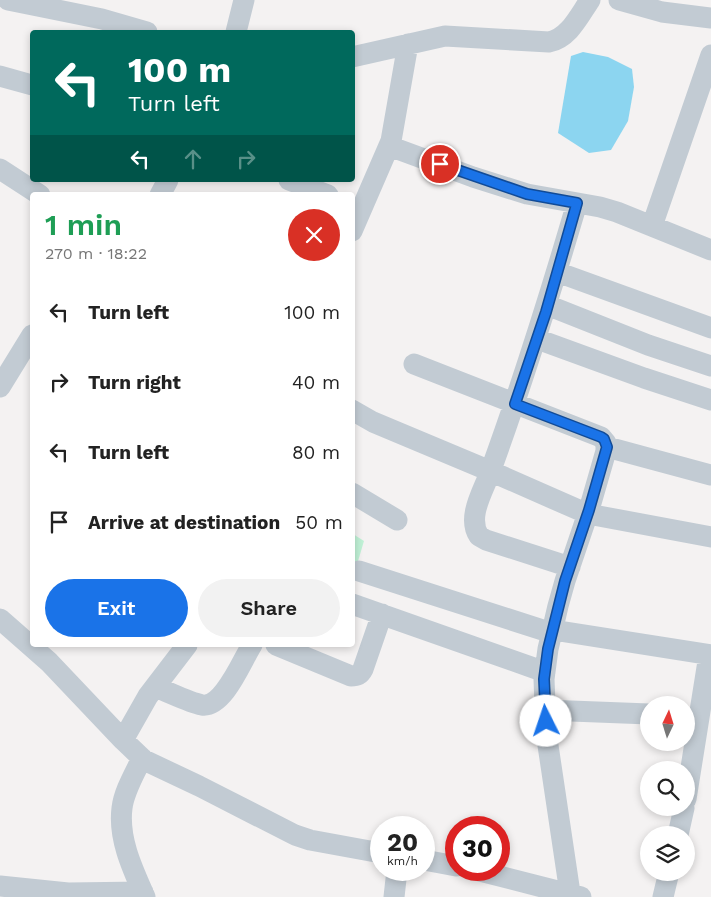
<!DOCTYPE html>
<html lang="en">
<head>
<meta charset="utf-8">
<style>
	body { margin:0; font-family:"Work Sans",sans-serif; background:#f2f2f2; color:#222; height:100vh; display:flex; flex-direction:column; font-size:19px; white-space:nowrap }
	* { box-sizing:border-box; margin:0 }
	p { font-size:16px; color:#767676 }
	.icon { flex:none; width:28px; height:28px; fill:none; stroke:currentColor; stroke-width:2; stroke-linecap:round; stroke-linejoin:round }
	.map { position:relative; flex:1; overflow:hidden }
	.sheet { position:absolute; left:30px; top:192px; width:325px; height:455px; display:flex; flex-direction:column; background:#fff; border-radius:5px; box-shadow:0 2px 8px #0003 }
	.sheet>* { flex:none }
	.guide { position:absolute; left:30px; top:30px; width:325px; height:152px; border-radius:5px; box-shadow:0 2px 8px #0003; background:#00695c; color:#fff; overflow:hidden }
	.needle { width:32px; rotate:4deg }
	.controls { position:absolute; left:640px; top:696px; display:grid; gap:10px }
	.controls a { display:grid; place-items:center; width:55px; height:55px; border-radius:50%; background:#fff; box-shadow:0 2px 8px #0003; font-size:25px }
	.speed { position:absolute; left:370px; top:816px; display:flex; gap:10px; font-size:25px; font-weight:700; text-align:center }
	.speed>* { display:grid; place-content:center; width:65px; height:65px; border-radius:50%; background:#fff; box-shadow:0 2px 8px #0003; line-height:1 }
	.speed small { font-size:12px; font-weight:400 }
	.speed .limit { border:8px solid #d22; background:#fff; color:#111 }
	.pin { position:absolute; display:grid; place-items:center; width:42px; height:42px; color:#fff; margin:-21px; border:2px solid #fff; border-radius:50%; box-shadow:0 1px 5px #0007 }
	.me { position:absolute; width:55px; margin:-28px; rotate:356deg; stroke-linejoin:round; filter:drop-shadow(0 0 4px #0008) }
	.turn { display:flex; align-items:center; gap:18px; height:105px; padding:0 15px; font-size:22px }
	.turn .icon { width:65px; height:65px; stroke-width:2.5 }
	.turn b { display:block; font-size:35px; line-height:42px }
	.lanes { display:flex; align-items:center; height:48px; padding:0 15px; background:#0003; justify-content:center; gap:25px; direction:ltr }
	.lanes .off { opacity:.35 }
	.round { display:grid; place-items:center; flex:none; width:52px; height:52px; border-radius:26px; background:#f2f2f2 }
	.head { display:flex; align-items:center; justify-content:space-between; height:85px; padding:0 15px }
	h1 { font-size:30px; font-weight:600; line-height:38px; color:#1e9e55 }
	.action { display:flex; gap:10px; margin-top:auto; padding:10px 15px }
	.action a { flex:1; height:58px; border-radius:30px; background:#1a73e8; color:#fff; font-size:20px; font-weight:600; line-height:58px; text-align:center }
	.action a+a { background:#f2f2f2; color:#222 }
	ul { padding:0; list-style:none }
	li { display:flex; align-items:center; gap:15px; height:70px; padding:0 15px }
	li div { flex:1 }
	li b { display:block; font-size:19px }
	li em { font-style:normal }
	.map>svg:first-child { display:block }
	.green { fill:#c0f1d6 }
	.water { fill:#8cd5f0 }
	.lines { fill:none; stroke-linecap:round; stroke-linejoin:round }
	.minor { stroke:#c2cbd3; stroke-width:21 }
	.route-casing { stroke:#114b97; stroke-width:12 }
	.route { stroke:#1a73e8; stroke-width:9 }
</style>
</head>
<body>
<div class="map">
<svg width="711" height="897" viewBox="0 0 711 897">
	<rect width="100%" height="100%" fill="#f4f2f2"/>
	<path class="green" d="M353,534l11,7 -11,37z"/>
	<path class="water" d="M583,52l25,5 24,12 2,18 -6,34 -17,29 -22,3 -31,-20 13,-77z"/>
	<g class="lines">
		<path class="minor" d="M8,0l94,19 45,13
			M619,0l43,12 49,6
			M236,32l8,-32
			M352,57l93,-21 104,6c20,-4 30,-26 41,-42
			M0,76l32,9
			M389,146l84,31 54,17 73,13 17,5 94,38
			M0,169l40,26
			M289,180l39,15
			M160,195l8,-15
			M652,226l59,-171
			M352,231l39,-90 17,-97
			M557,272l154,56
			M547,305l101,40 63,21
			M537,339l107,39 67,22
			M414,364l187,73 5,6v8l-17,59 -24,71 -7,25 -10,43 -4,30 2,53 24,161
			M0,387l32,-52
			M352,410l21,12 117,49 98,43 123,23
			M607,447l104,28
			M352,493l45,27
			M570,567l-84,-27 -7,-4c-12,-18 3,-43 10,-61 33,-90 61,-180 88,-272
			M359,571l193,62
			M352,604l193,68
			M0,619l49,43 74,78 21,20 55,26 96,49 15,5 71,13
			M553,630l158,25
			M276,645l75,31c6,0 9,-1 12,-7l19,-55
			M155,687c14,5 33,15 47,18 22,3 40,-45 50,-60
			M545,710l104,4
			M123,740l25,-44 39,-51
			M142,758c-7,15 -18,33 -20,50 -4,31 11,62 23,89
			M686,799l23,-144
			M678,835l6,-27
			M424,860l32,6
			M476,870l105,27
			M0,886l68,7 75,-1
			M394,897l3,-27
			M663,897l6,-25"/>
	</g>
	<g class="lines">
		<g class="route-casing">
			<path id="route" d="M440,164l87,30 50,9 -31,109 -31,92 86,33 3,2 3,8 -18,63 -24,71 -17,68 -4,30 2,42"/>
		</g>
		<use href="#route" class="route"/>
	</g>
</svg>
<div class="controls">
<a><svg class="needle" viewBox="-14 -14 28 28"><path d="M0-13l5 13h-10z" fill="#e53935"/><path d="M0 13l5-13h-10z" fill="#767676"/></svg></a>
<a><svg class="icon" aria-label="search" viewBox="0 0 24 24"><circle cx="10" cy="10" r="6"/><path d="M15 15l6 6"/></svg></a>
<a><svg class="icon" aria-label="layers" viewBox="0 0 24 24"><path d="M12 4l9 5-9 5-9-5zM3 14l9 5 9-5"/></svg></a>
</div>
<div class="speed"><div>20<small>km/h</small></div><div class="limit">30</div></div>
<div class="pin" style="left:440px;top:164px;background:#d93025"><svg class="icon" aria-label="arrive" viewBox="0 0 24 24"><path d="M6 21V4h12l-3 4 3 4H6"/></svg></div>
<svg class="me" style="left:546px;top:721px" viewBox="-20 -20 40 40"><circle r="19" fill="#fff"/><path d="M0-13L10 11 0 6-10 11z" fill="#1a73e8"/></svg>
<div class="guide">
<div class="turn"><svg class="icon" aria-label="left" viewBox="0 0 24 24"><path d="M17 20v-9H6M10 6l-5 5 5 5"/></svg><div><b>100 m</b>Turn left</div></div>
<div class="lanes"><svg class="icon" aria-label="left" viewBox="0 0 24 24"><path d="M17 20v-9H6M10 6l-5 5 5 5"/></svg><svg class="icon off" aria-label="ahead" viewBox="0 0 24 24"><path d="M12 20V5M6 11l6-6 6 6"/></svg><svg class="icon off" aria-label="right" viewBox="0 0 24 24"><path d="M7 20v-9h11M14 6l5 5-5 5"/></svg></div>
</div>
<section class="sheet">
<div class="head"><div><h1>1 min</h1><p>270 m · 18:22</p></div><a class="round" style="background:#d93025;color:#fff"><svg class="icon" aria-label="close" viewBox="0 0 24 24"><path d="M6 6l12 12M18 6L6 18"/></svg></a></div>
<ul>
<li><svg class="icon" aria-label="left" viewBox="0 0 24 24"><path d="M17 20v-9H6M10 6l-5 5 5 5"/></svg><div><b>Turn left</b></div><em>100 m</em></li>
<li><svg class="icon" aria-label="right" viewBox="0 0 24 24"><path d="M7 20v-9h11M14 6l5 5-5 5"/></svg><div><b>Turn right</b></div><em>40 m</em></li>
<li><svg class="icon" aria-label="left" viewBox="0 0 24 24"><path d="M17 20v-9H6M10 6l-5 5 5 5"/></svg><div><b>Turn left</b></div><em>80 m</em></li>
<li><svg class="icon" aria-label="arrive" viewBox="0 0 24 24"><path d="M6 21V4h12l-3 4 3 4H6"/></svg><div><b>Arrive at destination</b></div><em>50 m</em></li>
</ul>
<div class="action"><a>Exit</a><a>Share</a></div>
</section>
</div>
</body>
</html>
